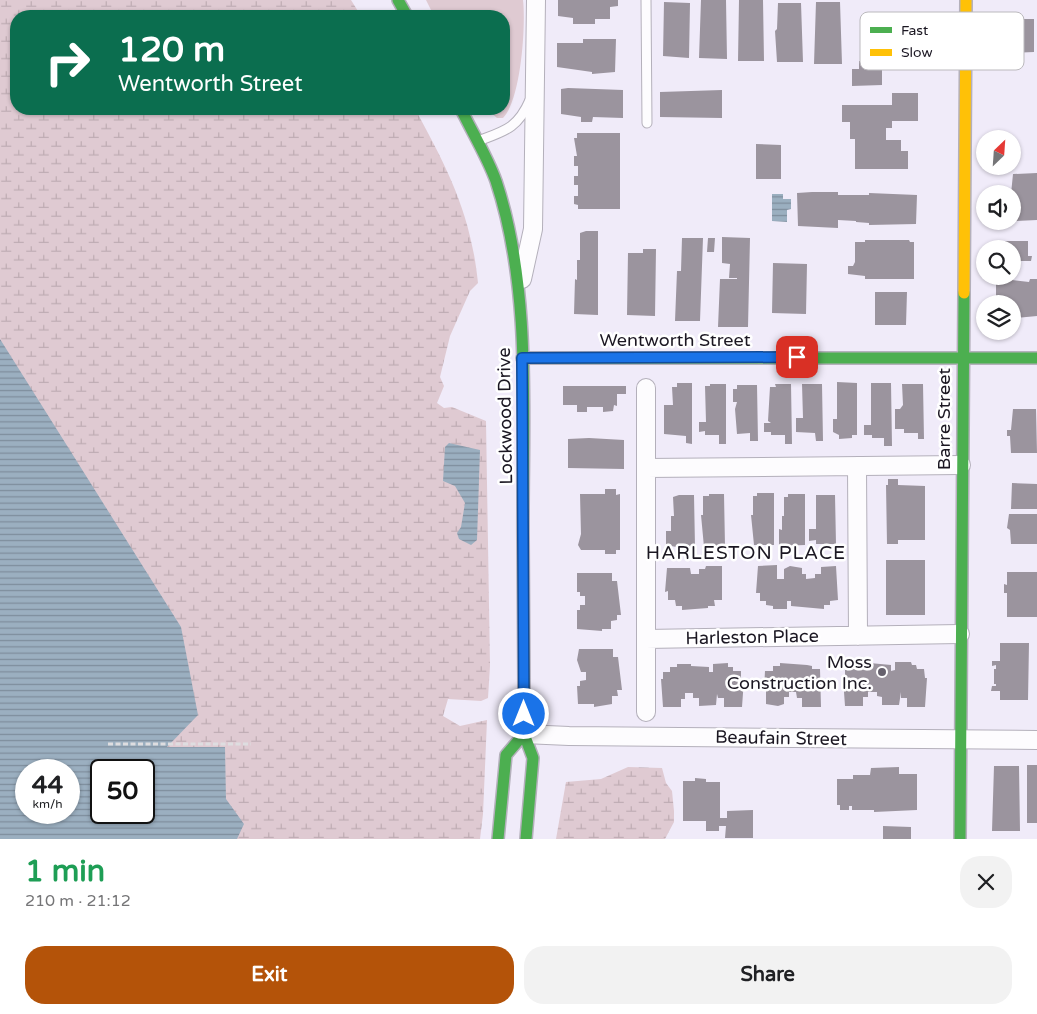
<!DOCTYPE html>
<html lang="en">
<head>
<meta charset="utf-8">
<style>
	body { margin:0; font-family:"Varela Round",sans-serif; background:#f2f2f2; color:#202124; height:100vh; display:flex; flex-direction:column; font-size:19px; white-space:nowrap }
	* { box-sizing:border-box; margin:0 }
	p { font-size:16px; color:#757577 }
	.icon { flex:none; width:28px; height:28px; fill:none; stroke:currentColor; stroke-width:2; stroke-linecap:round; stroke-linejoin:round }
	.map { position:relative; height:839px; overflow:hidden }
	.side { display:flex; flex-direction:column; background:#fff; flex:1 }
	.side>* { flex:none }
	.guide { position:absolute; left:10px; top:10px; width:500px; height:105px; border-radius:20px; box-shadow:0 1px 4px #0004; background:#0b6e4f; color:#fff; overflow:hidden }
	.needle { width:32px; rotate:25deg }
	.buttons { position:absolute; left:976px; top:130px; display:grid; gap:10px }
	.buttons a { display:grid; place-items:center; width:45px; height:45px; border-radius:50%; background:#fff; box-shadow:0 1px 4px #0004; font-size:25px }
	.speed { position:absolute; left:15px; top:759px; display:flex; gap:10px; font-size:25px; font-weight:700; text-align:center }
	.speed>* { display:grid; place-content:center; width:65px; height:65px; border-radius:50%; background:#fff; box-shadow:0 1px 4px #0004; line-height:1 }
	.speed small { font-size:12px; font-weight:400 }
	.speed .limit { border:2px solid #111; border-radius:8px; background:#fff; color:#111 }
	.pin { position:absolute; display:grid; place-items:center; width:42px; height:42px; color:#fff; margin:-21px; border-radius:10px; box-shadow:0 2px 8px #0006 }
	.me { position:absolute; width:55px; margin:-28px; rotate:0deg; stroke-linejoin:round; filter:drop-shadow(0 0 4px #0008) }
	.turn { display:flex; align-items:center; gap:18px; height:105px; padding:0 25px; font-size:22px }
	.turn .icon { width:65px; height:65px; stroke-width:2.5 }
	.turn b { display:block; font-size:35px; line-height:42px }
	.round { display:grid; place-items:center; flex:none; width:52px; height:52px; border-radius:20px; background:#f2f2f2 }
	.headline { display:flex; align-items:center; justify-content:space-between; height:85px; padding:0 25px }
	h1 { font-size:30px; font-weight:800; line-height:38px; color:#1e9e55 }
	.action { display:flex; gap:10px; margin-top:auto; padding:10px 25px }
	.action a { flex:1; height:58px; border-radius:20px; background:#b45309; color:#fff; font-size:20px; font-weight:800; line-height:58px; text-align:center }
	.action a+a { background:#f2f2f2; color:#202124 }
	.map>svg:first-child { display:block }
	.grass { fill:#dfcad2 }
	.wetland { fill:url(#wetland-marsh) }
	.water { fill:url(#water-rules); fill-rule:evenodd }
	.building { fill:#9b949e }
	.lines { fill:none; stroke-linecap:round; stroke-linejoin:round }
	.lane-casing { stroke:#b4b0bb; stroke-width:11 }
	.street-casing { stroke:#b4b0bb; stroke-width:20 }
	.fast-casing { stroke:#b4b0bb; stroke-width:14 }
	.slow-casing { stroke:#b4b0bb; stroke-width:14 }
	.path { stroke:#dedde0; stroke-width:3; stroke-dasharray:5 2.5; stroke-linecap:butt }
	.lane { stroke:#fdfcfe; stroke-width:9 }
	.street { stroke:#fdfcfe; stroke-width:18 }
	.fast { stroke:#4caf50; stroke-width:11 }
	.slow { stroke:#ffc107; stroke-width:11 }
	.route-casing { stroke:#114b97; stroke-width:12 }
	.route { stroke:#1a73e8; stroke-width:9 }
	.poi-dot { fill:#66616d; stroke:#fff; stroke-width:2 }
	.labels { text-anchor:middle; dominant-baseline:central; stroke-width:5; stroke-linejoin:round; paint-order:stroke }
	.street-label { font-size:18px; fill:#1b1722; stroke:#fff }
	.poi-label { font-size:18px; fill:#1b1722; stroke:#fff; text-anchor:end }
	.neighbourhood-label { font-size:19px; letter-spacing:1px; fill:#1b1722; stroke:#fff }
	.key { fill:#fff; stroke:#bbb9bd; stroke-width:1 }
	.key-label { font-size:14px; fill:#1b1722 }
</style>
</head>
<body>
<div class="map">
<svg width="1037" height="839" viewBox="0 0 1037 839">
	<defs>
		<pattern id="wetland-marsh" width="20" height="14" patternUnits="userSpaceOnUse" patternTransform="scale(1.25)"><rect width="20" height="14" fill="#dfcad2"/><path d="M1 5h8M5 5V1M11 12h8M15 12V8" fill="none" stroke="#bfadb4"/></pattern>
		<pattern id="water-rules" width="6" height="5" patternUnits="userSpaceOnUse" patternTransform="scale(1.25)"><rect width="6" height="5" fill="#9bafc0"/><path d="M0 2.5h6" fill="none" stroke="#7e8d9c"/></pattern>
	</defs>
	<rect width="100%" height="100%" fill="#f0ebf9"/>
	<path class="grass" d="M426,0h97c3,25 -2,100 -20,118h-6l-10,-9h17v-93h-70z"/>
	<path class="wetland" d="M0,0h351l10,16h-345v93h399c33,60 56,105 63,174l-8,8 -20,45 -10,41 4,9 -7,17 7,5 8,-1 34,14 4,245 -2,32 -7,3 -33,-2 -5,17 17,10 27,-6 -4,94 -3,25h-324l-12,-27v-42l-144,-337z
		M628,767l34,1 4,15 6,8 2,20v11l-9,17h-109l10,-57 35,-3z"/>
	<path class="water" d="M772,194h11v5h8v10l-4,1v12l-15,-1z
		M0,339l181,288 17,88 -31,32h58l1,52 18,25 -7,15h-237zM26,770h43v42h-43zM101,770h43v42h-43z
		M449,443l31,7 -3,90 -6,5 -12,-6 -2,-6 4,-6 4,-24 -10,-17 -12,-5 2,-34z"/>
	<path class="building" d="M558,0h60v6l-8,1v12h-15v5h-22v-6l-15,-2z
		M701,0h25l1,59 -28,-1z
		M739,0h24l1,61h-26z
		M664,2l26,1 -1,55 -26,-2z
		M816,2h24l2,62h-28z
		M778,3h23l2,59h-26l-2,-31 2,-2z
		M1006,19h28v33l-27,1v-9h-7v-15h6z
		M583,39h33l-1,33 -23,2v-2l-35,-5v-24h26z
		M859,61h8v8h15v16l-30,1v-17h7z
		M568,88l55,2v28l-30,-1 -1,5h-11v-5l-20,-3v-25z
		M722,90v28l-62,-1v-25z
		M892,93h26v28h-26v7h-6v12h15v11h7v18h-53v-30h-5v-17h-8v-17h50z
		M577,133h43v76h-42v-4l-4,-1v-8h4v-11h-4v-9h4v-10h-4v-10h3l-3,-18h3z
		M756,144l25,1v34h-25z
		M1037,173v47l-21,1 -5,-27 2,-20z
		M812,192h26v3h31v-2l48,2 -1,29 -47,1v-2l-13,-1v-1l-18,-1v8l-40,-2 -1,-33z
		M586,231h12v84l-24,-1 1,-35 2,1v-20h3v-27z
		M722,237l28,1 -2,89h-30l2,-48h17v-1h-8l1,-14 -8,-1z
		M682,238h21l-3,83h-25l2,-50h4z
		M708,238h7l-1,14h-7z
		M865,240h44l1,2h4v37h-49v-3l-17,-2v-8h5l2,-4v-20h10z
		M1005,241h23v15h4l-1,5h-19v-12h-7z
		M643,249h13l-1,67 -28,-1 1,-62h15z
		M773,263l34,1 -1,50 -34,-1z
		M996,278l33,4 1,-3h7v37l-22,2 -3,-3v-11h-16z
		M875,292h32l-1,33h-31z
		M837,382l20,1v52h-5v3l-13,1v-4l-6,-3v-13h4z
		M677,383h15v61l-6,-1v-7l-22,-2v-29h9l-1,-18h5z
		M871,383h20l1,63h-8v-8h-12v-3h-8v-10h7z
		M710,384h16v60h-7v-9h-14v-4l-6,1v-10h7l-1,-36h5z
		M775,384h16l1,60h-7v-9h-14v-3h-7v-9h7l-3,-2 2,-34h6z
		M802,384h20l1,57h-7l-1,-8 -19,-1v-14h7z
		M902,384h21l1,55h-6v-6h-14v-4h-9v-20h5l3,-4z
		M737,385h20l1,56h-8v-8l-13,1 -2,-25 2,-7h-4v-13h4z
		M563,386h63v8h-9v12l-3,-1 -1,6 -10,1v-5h-16v5h-10v-7h-14z
		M1013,409h23l1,44h-26l-1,-17h-3v-6h4z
		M589,438l35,2v29l-56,-1v-29z
		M888,479h10v6l27,1v54h-27v4h-11l-1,-59h2z
		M1012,483l25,1v25h-26z
		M605,489h11v6l4,-1v56h-4v4h-11v-4h-24l-3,-5 3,-11 -1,-40h25z
		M757,493h17v52h-20l-3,-30h2v-19h4z
		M709,494h15l1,52 -21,1 -3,-32h2v-19h6z
		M788,494h17v51l-26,1v-17l3,1v-14h2v-19h4z
		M679,495h15l1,52h-3v3l-26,-5v-14h5v-15h3l-1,-19z
		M816,495h19l1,49h-20v-4l-7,1v-12h7z
		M1009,514h28v30h-26l-1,-14 -3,-2z
		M886,560h39v55h-39z
		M777,565v14h7v-10l6,-3 12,2v6h4v5l9,-1v-4h6v-7l15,-1 2,34 -8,1v4h-6v4l-33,-3v-5h-4v8h-14v-3l-7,-1v-4h-6v-8h-4l2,-27z
		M706,566h16v34h-8l1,6h-7v2l-26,2v-4h-6l-1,-6h-7v-9l-3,1 2,-24h23l1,6h8v-5h6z
		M1007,572h30v45h-30v-24h-3v-9l3,1z
		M577,573h35v8h5l4,34h-4v5l-6,1v8h-9v2l-25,-2v-19h3v-5h5v-9h-5v-4h-3z
		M1000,643h29l-1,57h-28v-9h-9l1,-5h4v-2h-2v-15h2v-4l-4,1v-5h8z
		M579,649h34v8h5l4,33h-5l1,6h-6v8l-18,3v-3h-16l-1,-18h3v-5l6,-1v-8h-5l-4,-12z
		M859,662l32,3v6l4,-1v-8h16l1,3h4l1,4h7l1,9h2l-2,29h-18v-9h-6v-6l-2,13h-17v-8l-5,-1v-4h-9v5h-5v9h-18l-2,-28h2v-8h7v-5h7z
		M728,663v4h5v4h8v8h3l-2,28h-18v-9h-6l-1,-4 -1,11 -17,1v-8h-6v-5h-8v6h-4v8h-18l-2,-28h2v-7h7v-5h7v-3h14v2l18,1v5h4v-8z
		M780,663l27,2 5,1v3h8l1,38h-19v-9h-5l-1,-6h-7v5h-5v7l-6,2 -12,-2v-15h-2l1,-18h8v-5h7z
		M1027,765h10v58h-10z
		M994,766h25l1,65h-28z
		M899,767v7h18v36l-43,2v-2h-22v-4h-3v4h-9v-5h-3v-26h16v-4h17l1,-7z
		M695,778l11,1v3h14v36h7v-7l26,-1v28h-28l1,-12h-7v5h-13v-10h-23v-40h12z
		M883,826l28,1v12h-28z"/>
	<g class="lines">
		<g class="lane-casing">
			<path id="lane" d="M646,0l1,123
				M478,141c27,-10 40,-13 52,-41"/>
		</g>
		<g class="street-casing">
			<path id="street" d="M522,279l11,-50 3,-229
				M857,466l1,170
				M646,468l315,-3
				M646,639l314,-5
				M646,712v-324
				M524,734l45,2 468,4"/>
		</g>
		<g class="fast-casing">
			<path id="fast" d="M398,0l9,16
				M461,109c11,23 26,47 35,72 37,111 26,242 27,358
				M522,358h515
				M524,693v41l9,24 -7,81
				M498,839l8,-84 18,-21
				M960,839l4,-546"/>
		</g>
		<g class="slow-casing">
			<path id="slow" d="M964,293l2,-293
				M523,539l1,154"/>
		</g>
		<path class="path" d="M108,744h143"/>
		<use href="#lane" class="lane"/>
		<use href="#street" class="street"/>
		<use href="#fast" class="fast"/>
		<use href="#slow" class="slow"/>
	</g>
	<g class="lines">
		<g class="route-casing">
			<path id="route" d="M524,714l-2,-356 275,-1"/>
		</g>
		<use href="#route" class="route"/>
	</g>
	<circle class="poi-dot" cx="882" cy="672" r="5"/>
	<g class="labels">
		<g class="street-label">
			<text x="675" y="340">Wentworth Street</text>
			<text transform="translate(505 416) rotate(-91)">Lockwood Drive</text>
			<text transform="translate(944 419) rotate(-90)">Barre Street</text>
			<text transform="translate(752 637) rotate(-1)">Harleston Place</text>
			<text transform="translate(781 738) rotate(1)">Beaufain Street</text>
		</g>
		<g class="poi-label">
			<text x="872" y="662">Moss<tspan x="872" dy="21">Construction Inc.</tspan></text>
		</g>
		<g class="neighbourhood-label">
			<text x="746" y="553">HARLESTON PLACE</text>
		</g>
	</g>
	<rect x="860" y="12" width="164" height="58" rx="8" class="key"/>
	<rect x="870" y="27" width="22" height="6" fill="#4caf50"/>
	<rect x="870" y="49" width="22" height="7" fill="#ffc107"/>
	<g class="key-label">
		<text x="901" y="35">Fast</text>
		<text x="901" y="57">Slow</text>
	</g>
</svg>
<div class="buttons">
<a><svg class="needle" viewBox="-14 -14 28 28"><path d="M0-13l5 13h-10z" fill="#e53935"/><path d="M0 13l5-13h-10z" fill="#757577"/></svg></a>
<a><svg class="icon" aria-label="sound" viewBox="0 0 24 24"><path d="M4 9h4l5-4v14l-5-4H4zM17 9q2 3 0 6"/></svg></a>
<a><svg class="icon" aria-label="search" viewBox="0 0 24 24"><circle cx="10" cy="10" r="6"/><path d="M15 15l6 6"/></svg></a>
<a><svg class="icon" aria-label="layers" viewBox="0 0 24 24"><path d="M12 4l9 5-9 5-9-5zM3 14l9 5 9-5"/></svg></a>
</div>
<div class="speed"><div>44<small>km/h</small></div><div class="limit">50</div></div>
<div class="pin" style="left:797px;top:357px;background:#d93025"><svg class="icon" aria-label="arrive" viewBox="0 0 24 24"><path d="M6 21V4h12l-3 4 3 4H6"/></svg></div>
<svg class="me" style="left:524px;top:714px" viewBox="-20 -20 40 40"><circle r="17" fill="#1a73e8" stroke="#fff" stroke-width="3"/><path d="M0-11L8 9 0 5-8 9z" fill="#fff"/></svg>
<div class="guide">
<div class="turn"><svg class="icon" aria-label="right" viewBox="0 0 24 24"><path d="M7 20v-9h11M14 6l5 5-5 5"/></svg><div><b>120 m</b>Wentworth Street</div></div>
</div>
</div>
<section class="side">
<div class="headline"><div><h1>1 min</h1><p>210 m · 21:12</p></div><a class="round"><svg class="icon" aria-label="close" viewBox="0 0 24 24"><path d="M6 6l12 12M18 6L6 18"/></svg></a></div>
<div class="action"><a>Exit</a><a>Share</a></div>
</section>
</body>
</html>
